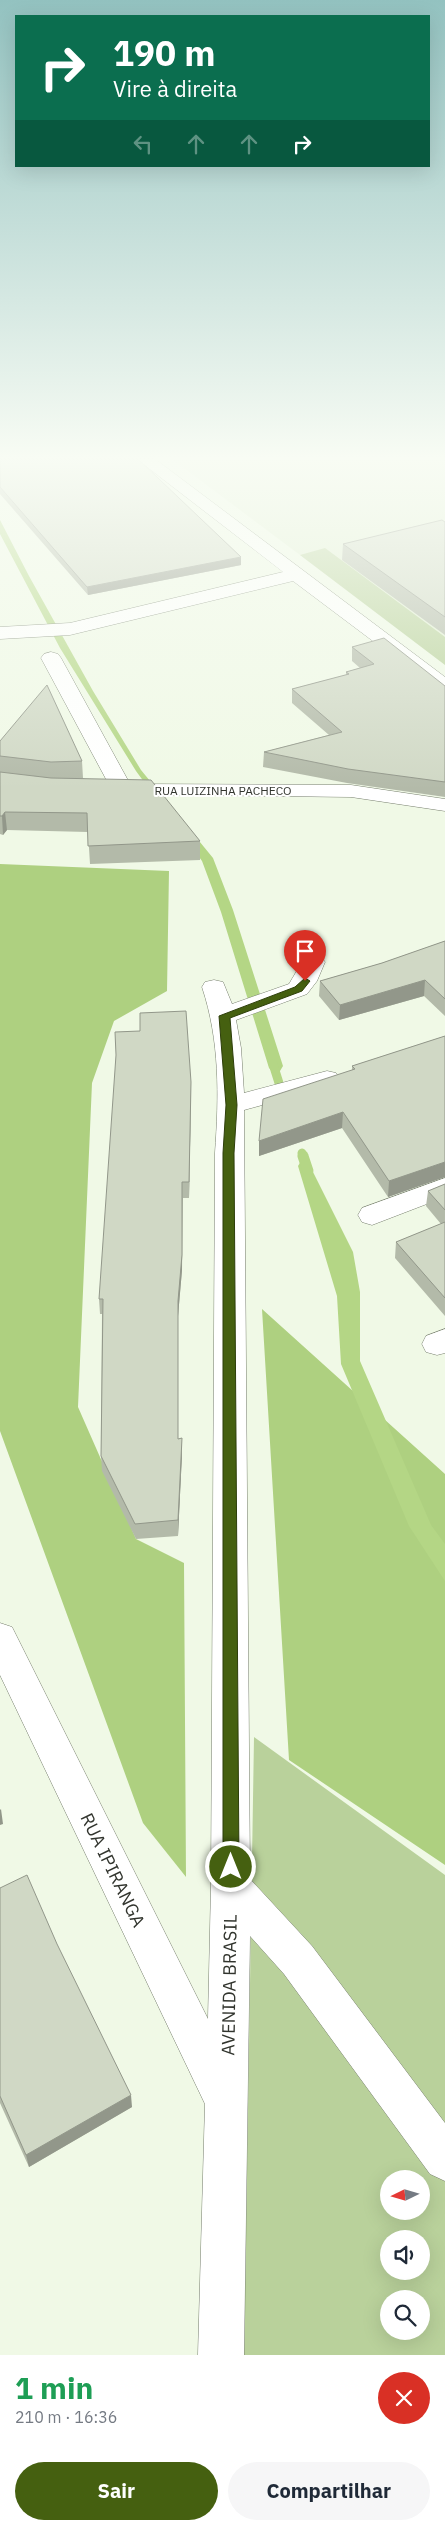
<!DOCTYPE html>
<html lang="pt">
<head>
<meta charset="utf-8">
<style>
	body { margin:0; font-family:"IBM Plex Sans",sans-serif; background:#f6f6f7; color:#1f2937; height:100vh; display:flex; flex-direction:column; font-size:19px; white-space:nowrap }
	* { box-sizing:border-box; margin:0 }
	p { font-size:16px; color:#747a83 }
	.icon { flex:none; width:28px; height:28px; fill:none; stroke:currentColor; stroke-width:2; stroke-linecap:round; stroke-linejoin:round }
	.map { position:relative; height:2355px; overflow:hidden }
	.details { display:flex; flex-direction:column; background:#fff; flex:1 }
	.details>* { flex:none }
	.hud { position:absolute; left:15px; top:15px; width:415px; height:152px; border-radius:0px; box-shadow:0 5px 20px #0002; background:#0b6e4f; color:#fff; overflow:hidden }
	.needle { width:32px; rotate:265deg }
	.tools { position:absolute; left:380px; top:2170px; display:grid; gap:10px }
	.tools a { display:grid; place-items:center; width:50px; height:50px; border-radius:50%; background:#fff; box-shadow:0 5px 20px #0002; font-size:25px }
	.pin { position:absolute; display:grid; place-items:center; width:42px; height:42px; color:#fff; margin:-51px -21px; border-radius:50% 50% 50% 0; rotate:-45deg; box-shadow:0 0 5px #0007 }
	.pin .icon { rotate:45deg }
	.me { position:absolute; width:55px; margin:-28px; rotate:0deg; stroke-linejoin:round; filter:drop-shadow(0 0 4px #0008) }
	.turn { display:flex; align-items:center; gap:18px; height:105px; padding:0 15px; font-size:22px }
	.turn .icon { width:65px; height:65px; stroke-width:2.5 }
	.turn b { display:block; font-size:35px; line-height:42px }
	.lanes { display:flex; align-items:center; height:48px; padding:0 15px; background:#0003; justify-content:center; gap:25px; direction:ltr }
	.lanes .off { opacity:.35 }
	.round { display:grid; place-items:center; flex:none; width:52px; height:52px; border-radius:26px; background:#f6f6f7 }
	.headline { display:flex; align-items:center; justify-content:space-between; height:85px; padding:0 15px }
	h1 { font-size:30px; font-weight:700; line-height:38px; color:#1e9e55 }
	.cta { display:flex; gap:10px; margin-top:auto; padding:10px 15px }
	.cta a { flex:1; height:58px; border-radius:30px; background:#456010; color:#fff; font-size:20px; font-weight:700; line-height:58px; text-align:center }
	.cta a+a { background:#f6f6f7; color:#1f2937 }
	.map>svg:first-child { display:block }
	.built { fill:#e2efd4 }
	.green { fill:#b9d19b; fill-rule:evenodd }
	.forest { fill:#aed080 }
	.water { fill:#b4d685 }
	.lines { fill:none; stroke-linecap:round; stroke-linejoin:round }
	.stream-far1 { stroke:#b4d685; stroke-width:9 }
	.stream { stroke:#b4d685; stroke-width:11 }
	.minor-casing { stroke:#777f6e; stroke-width:1 }
	.minor { fill:#fff; fill-rule:evenodd }
	.wall { fill:#b3baa9 }
	.shaded-wall { fill:#92978a }
	.building { fill:#d0d8c5; stroke:#92978a }
	.route { fill:#456010; stroke:#2d3e0a }
	.labels { text-anchor:middle; dominant-baseline:central; stroke-width:4; stroke-linejoin:round; paint-order:stroke }
	.far-street-label { font-size:12px; fill:#32352e; stroke:#fff }
	.near-street-label { font-size:18px; fill:#32352e; stroke:#fff }
</style>
</head>
<body>
<div class="map">
<svg width="445" height="2355" viewBox="0 0 445 2355">
	<rect width="100%" height="100%" fill="#f0f9e6"/>
	<path class="built" d="M172,459h273v204l-145,-108z"/>
	<path class="green" d="M325,548l120,89v28l-145,-110z
		M254,1737l191,138v480h-201zM389,2179h32v32h-32zM389,2239h32v32h-32zM389,2299h32v32h-32z"/>
	<path class="forest" d="M0,864l169,7 -2,120 -53,30 -22,62 -14,324 58,132 48,24 2,314 -43,-54 -143,-392z
		M262,1309l183,165v391l-156,-105z"/>
	<path class="water" d="M0,520l29,56 64,115 48,79 72,88 20,52 50,156 -6,10 -8,-8 -48,-156 -19,-51 -66,-90 -76,-123 -60,-114z
		M303,1158l6,6 44,88 7,40v69l71,164 14,19v37l-36,-55 -68,-162 -4,-68 -39,-130z"/>
	<g class="lines">
		<path class="stream-far1" d="M273,1064l6,19
			M302,1153l1,4"/>
		<path class="stream" d="M303,1156l5,15"/>
		<g class="minor-casing">
			<path id="minor" d="M137,459h18l290,218v15l-7,-2 -145,-109 -223,54 -70,4v-12l70,-4 213,-51z
				M51,652l7,2 3,4 69,126 221,1 94,14v12l-94,-14 -237,-3 -73,-136 3,-4z
				M313,955l8,2 4,5 -8,19 -10,13 -71,26 5,28 3,45 83,-22 9,2 4,6 -4,6 -92,25 6,769 62,67 133,177v58l-15,-7 -146,-200 -34,-38 -6,419h-46l7,-251 -205,-429v-52l12,4 196,392 3,-133 4,-733c4,-57 5,-112 -13,-166l3,-5 9,-2 9,2 9,22 57,-20 16,-27z
				M445,1178v19l-73,28 -10,-3 -4,-7 4,-7z
				M445,1329v24l-8,2 -11,-3 -4,-8 4,-8z"/>
		</g>
		<use href="#minor" class="minor"/>
	</g>
	<path class="wall" d="M0,459l241,106 -153,30 -88,-101z
		M445,522v113l-103,-75 1,-16z
		M352,647l93,39v111l-98,-14 -84,-16 1,-15 65,-17 -37,-32v-14l54,-14v-3l14,-4 -8,-7z
		M0,741l82,20 1,17 117,63v19l-110,4 -2,-32 -81,-2 -4,5 -3,-1z
		M445,941v75l-21,-20 -85,24 -20,-24 1,-15 62,-18z
		M140,1031l51,51v15l-2,101h-6l-1,72 -4,46v123l4,15 -4,82 -42,3 -34,-68 -1,-15 1,-142h-2l-1,-15z
		M445,1036v141l-57,20 -46,-69 -83,28v-15l93,-71v-4z
		M445,1184v132l-50,-58 1,-16 45,-18 -15,-18 2,-15z
		M0,1888l132,219 -103,60 -29,-64z"/>
	<path class="shaded-wall" d="M241,557v8l-153,30 -1,-8z
		M5,812l2,18 -4,5 -1,-19z
		M425,980l-1,16 -85,24 1,-15z
		M191,1082v15l-2,101v-16z
		M343,1112l-1,16 -83,28v-15z
		M445,1162v15l-57,20 1,-16z
		M182,1182v88l-4,46v138v-153z
		M182,1438v16l-4,82v-16z
		M1,1809l2,15 -3,1v-15z
		M131,2095l1,12 -103,60 -3,-12z"/>
	<path class="building" d="M0,459h138l103,98 -154,30 -87,-100z
		M442,520l3,2v95l-102,-73z
		M384,638l61,48v96l-97,-13 -84,-17 78,-20 -50,-43 57,-15 -3,-2 28,-8 -22,-17z
		M47,685l35,76 -31,1 -51,-6v-15z
		M0,772l51,6 100,2 49,61 -112,5 -1,-33 -82,-1 -3,4h-2z
		M445,941v58l-20,-19 -85,25 -20,-24 62,-18z
		M186,1011l5,71 -2,100h-7v73l-4,46v138l4,-1 -4,82 -43,4 -34,-68 2,-157h-4l17,-244 -1,-23 25,-1v-18z
		M445,1036v126l-56,19 -46,-69 -84,29 4,-42 92,-30 -3,-3z
		M445,1184v26l-17,-19z
		M445,1222v76l-49,-56z
		M27,1875l30,69 74,151 -105,60 -26,-59v-208z"/>
	<linearGradient id="sky" x2="0" y2="1"><stop stop-color="#93c2c0"/><stop offset="0.58" stop-color="#f8fcf4"/><stop offset="1" stop-color="#f8fcf4" stop-opacity="0"/></linearGradient>
	<rect width="445" height="789" fill="url(#sky)"/>
	<path class="route" d="M305,978l5,3 -8,10 -72,27 7,87 -3,48 5,714 -3,5 -5,2 -6,-2 -2,-5v-714l3,-48 -7,-89 76,-29z"/>
	<g class="labels">
		<g class="far-street-label">
			<text x="223" y="790">RUA LUIZINHA PACHECO</text>
		</g>
		<g class="near-street-label">
			<text transform="translate(113 1870) rotate(64)">RUA IPIRANGA</text>
			<text transform="translate(229 1985) rotate(-89)">AVENIDA BRASIL</text>
		</g>
	</g>
</svg>
<div class="tools">
<a><svg class="needle" viewBox="-14 -14 28 28"><path d="M0-13l5 13h-10z" fill="#e53935"/><path d="M0 13l5-13h-10z" fill="#747a83"/></svg></a>
<a><svg class="icon" aria-label="sound" viewBox="0 0 24 24"><path d="M4 9h4l5-4v14l-5-4H4zM17 9q2 3 0 6"/></svg></a>
<a><svg class="icon" aria-label="search" viewBox="0 0 24 24"><circle cx="10" cy="10" r="6"/><path d="M15 15l6 6"/></svg></a>
</div>
<div class="pin" style="left:305px;top:981px;background:#d93025"><svg class="icon" aria-label="arrive" viewBox="0 0 24 24"><path d="M6 21V4h12l-3 4 3 4H6"/></svg></div>
<svg class="me" style="left:231px;top:1867px" viewBox="-20 -20 40 40"><circle r="17" fill="#456010" stroke="#fff" stroke-width="3"/><path d="M0-11L8 9 0 5-8 9z" fill="#fff"/></svg>
<div class="hud">
<div class="turn"><svg class="icon" aria-label="right" viewBox="0 0 24 24"><path d="M7 20v-9h11M14 6l5 5-5 5"/></svg><div><b>190 m</b>Vire à direita</div></div>
<div class="lanes"><svg class="icon off" aria-label="left" viewBox="0 0 24 24"><path d="M17 20v-9H6M10 6l-5 5 5 5"/></svg><svg class="icon off" aria-label="ahead" viewBox="0 0 24 24"><path d="M12 20V5M6 11l6-6 6 6"/></svg><svg class="icon off" aria-label="ahead" viewBox="0 0 24 24"><path d="M12 20V5M6 11l6-6 6 6"/></svg><svg class="icon" aria-label="right" viewBox="0 0 24 24"><path d="M7 20v-9h11M14 6l5 5-5 5"/></svg></div>
</div>
</div>
<section class="details">
<div class="headline"><div><h1>1 min</h1><p>210 m · 16:36</p></div><a class="round" style="background:#d93025;color:#fff"><svg class="icon" aria-label="close" viewBox="0 0 24 24"><path d="M6 6l12 12M18 6L6 18"/></svg></a></div>
<div class="cta"><a>Sair</a><a>Compartilhar</a></div>
</section>
</body>
</html>
